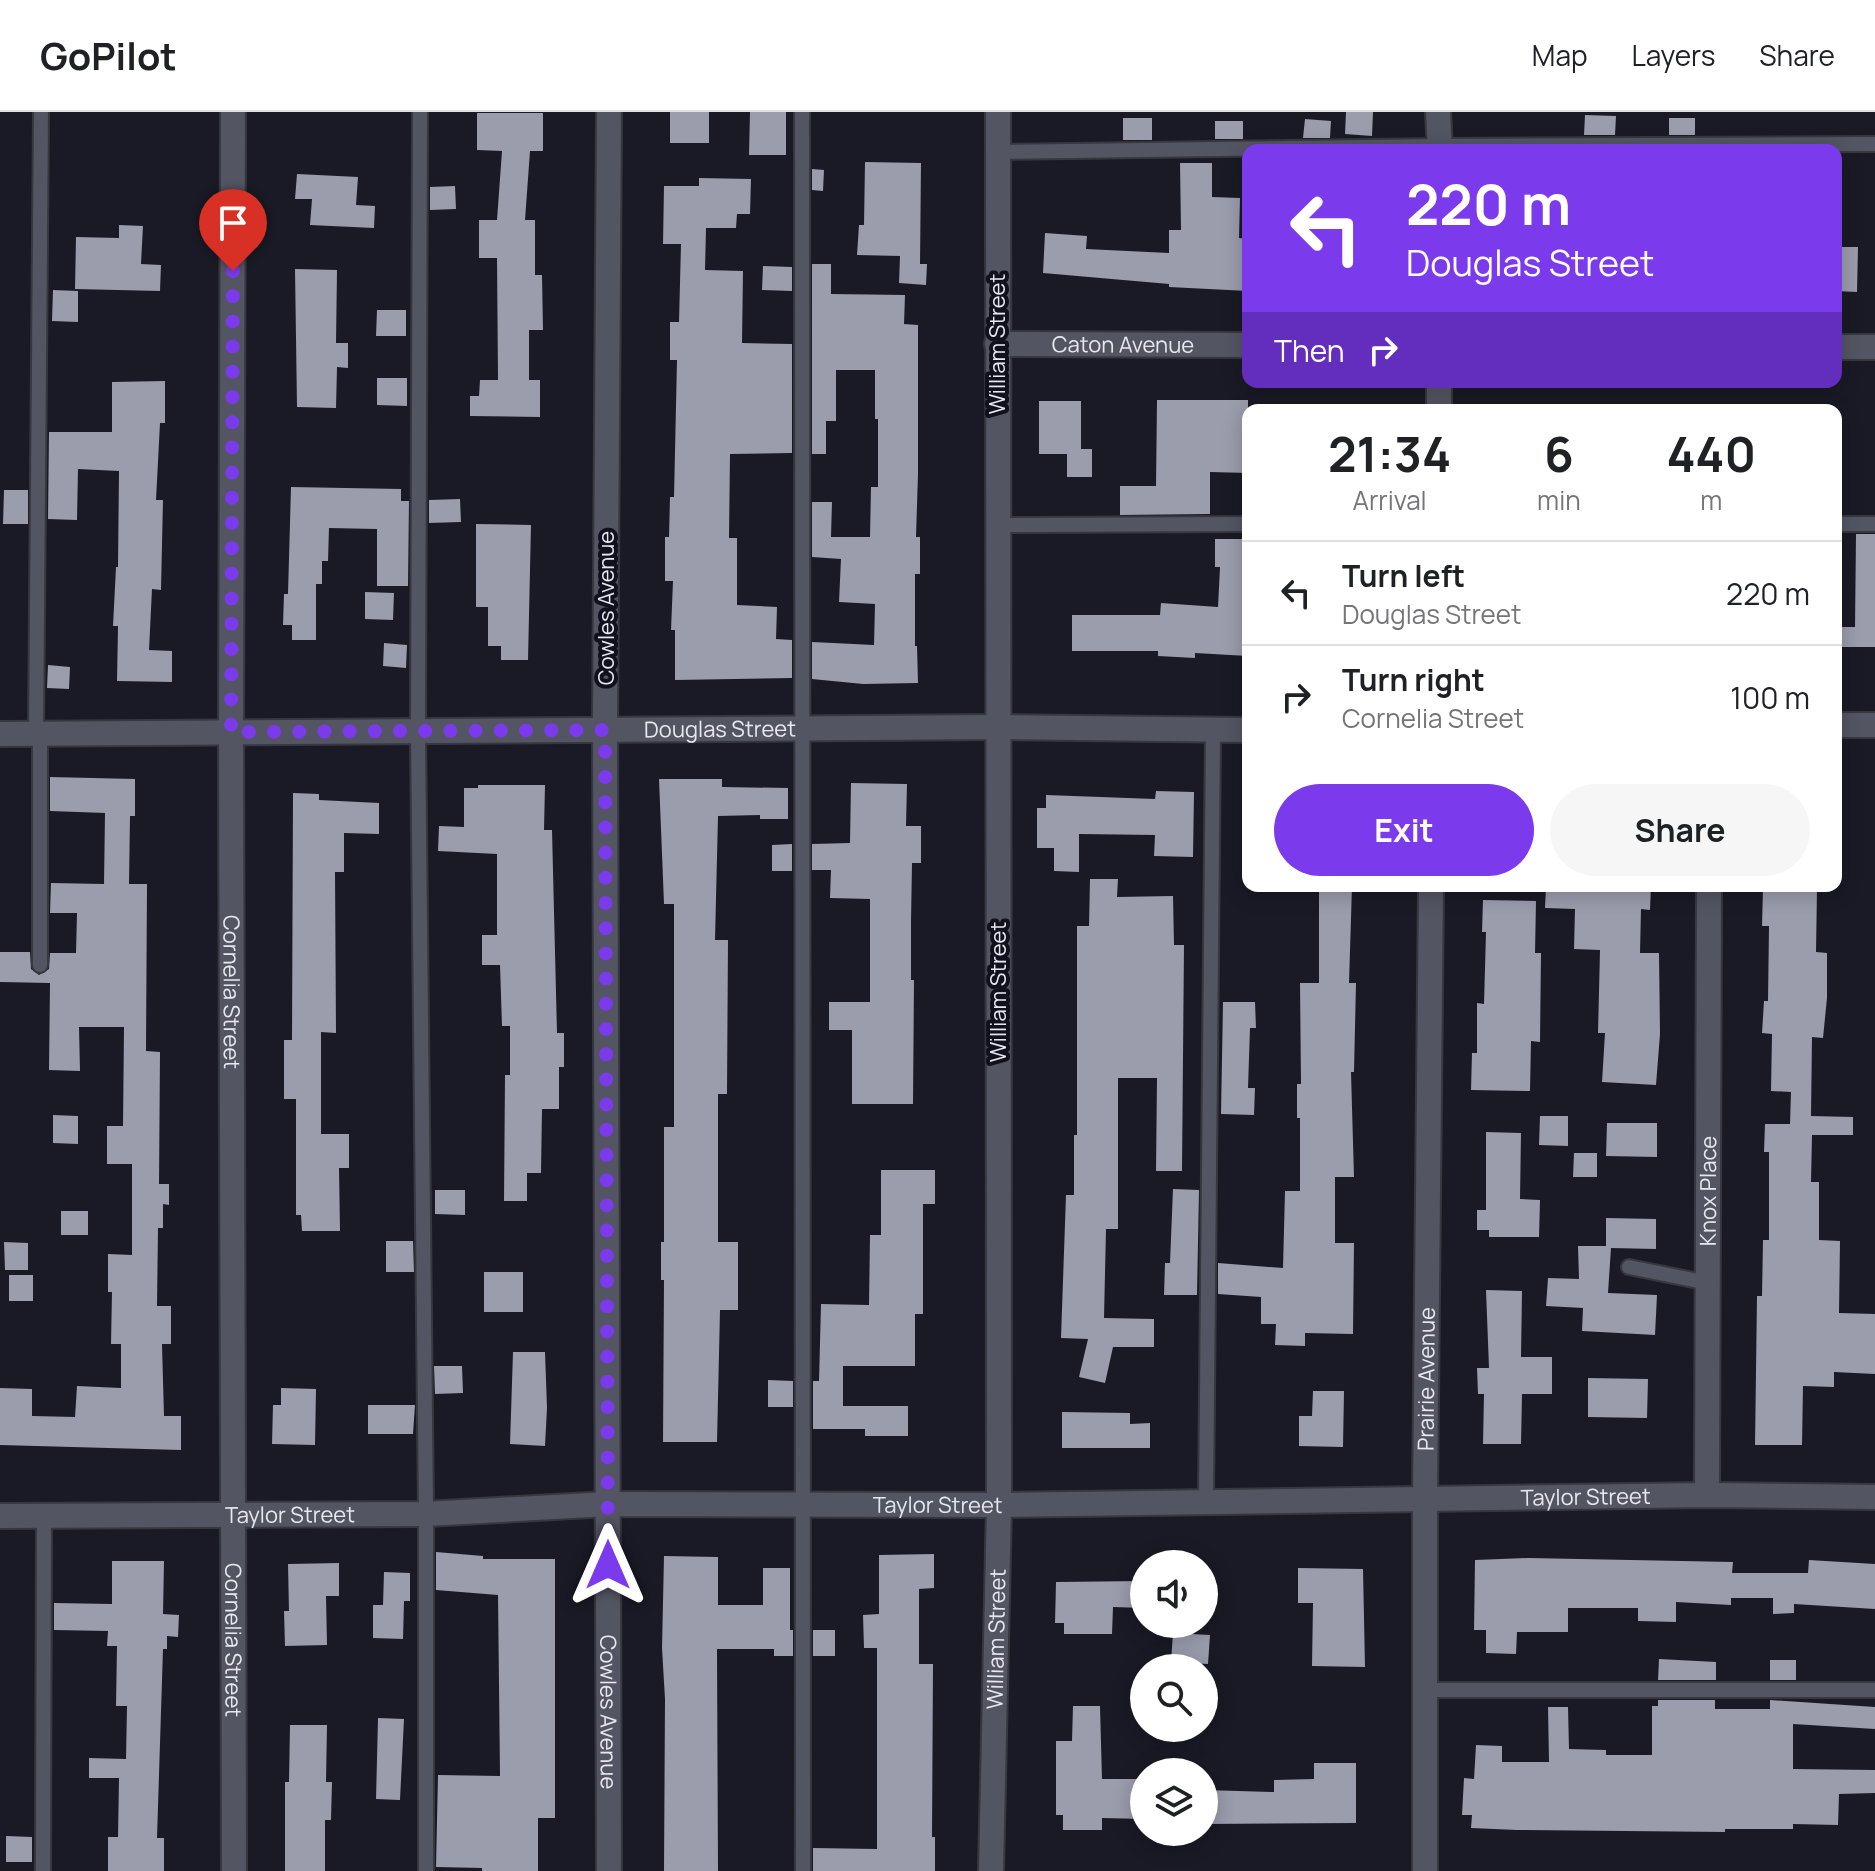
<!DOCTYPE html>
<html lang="en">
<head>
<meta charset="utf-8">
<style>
	body { margin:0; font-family:Manrope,sans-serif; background:#f6f6f6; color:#202124; height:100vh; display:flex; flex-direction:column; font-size:30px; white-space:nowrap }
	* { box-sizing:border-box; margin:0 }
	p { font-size:26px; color:#757577 }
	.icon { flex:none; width:44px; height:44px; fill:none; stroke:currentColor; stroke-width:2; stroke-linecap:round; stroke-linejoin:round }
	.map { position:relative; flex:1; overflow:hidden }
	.drawer { position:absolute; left:1242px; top:292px; width:600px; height:488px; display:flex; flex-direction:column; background:#fff; border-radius:16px; box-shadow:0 4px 20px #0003 }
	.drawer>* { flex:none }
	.guide { position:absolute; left:1242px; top:32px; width:600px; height:244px; border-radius:16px; box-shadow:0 4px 20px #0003; background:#7c3aed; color:#fff; overflow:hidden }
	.controls { position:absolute; left:1130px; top:1438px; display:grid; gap:16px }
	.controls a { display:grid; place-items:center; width:88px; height:88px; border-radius:50%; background:#fff; box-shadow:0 4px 20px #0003; font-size:40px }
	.pin { position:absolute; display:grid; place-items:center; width:68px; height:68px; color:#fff; margin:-82px -34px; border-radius:50% 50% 50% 0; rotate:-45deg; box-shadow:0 0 8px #0007 }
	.pin .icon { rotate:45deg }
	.me { position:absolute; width:88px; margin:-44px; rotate:0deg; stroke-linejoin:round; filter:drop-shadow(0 0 6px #0008) }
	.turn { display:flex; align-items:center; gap:28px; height:168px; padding:0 32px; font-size:36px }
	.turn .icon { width:104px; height:104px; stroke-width:2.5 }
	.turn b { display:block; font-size:56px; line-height:68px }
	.then { display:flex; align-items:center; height:76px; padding:0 32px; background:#0003; gap:16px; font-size:30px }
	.eta { display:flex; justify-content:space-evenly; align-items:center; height:136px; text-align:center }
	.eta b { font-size:48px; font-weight:700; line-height:56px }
	.button { display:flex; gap:16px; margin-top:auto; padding:16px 32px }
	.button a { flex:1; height:92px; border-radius:48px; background:#7c3aed; color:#fff; font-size:32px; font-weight:700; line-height:92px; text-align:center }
	.button a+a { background:#f6f6f6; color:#202124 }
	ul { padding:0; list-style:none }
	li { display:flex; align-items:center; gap:24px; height:104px; padding:0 32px; border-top:2px solid #e0e0e0 }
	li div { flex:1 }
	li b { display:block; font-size:30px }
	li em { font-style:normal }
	header { display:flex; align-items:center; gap:48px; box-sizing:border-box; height:112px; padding:0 40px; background:#fff; border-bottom:2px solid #e0e0e0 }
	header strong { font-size:38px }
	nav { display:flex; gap:44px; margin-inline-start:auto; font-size:28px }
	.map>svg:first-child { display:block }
	.building { fill:#9b9cac }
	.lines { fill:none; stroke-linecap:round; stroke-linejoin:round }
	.service-casing { stroke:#373740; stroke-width:18 }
	.minor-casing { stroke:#373740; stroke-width:28 }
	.service { stroke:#545563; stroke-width:14 }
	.minor { stroke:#545563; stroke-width:24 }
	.route { stroke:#7c3aed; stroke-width:14; stroke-dasharray:0 25.2 }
	.labels { text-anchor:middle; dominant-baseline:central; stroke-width:8; stroke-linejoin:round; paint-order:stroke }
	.street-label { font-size:22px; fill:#e7e7f0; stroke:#11111d }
</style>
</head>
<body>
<header>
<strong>GoPilot</strong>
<nav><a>Map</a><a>Layers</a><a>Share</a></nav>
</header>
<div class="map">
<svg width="1875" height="1759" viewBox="0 0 1875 1759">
	<rect width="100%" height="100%" fill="#1a1a26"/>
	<path class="building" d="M670,0h39v31h-39z
		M750,0h36v43h-37z
		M1346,0h27l-1,24 -27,-2z
		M477,1h66v38h-13l-5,69h10v55h7l1,55h-14v50h11v37l-70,-1v-20h9l1,-16h18l-1,-122h-18v-38h18l5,-69 -25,-1z
		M1585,3l31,1 -1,19h-31z
		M1123,6h29v22h-29z
		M1669,6h26v17h-26z
		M1305,7l26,2 -1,17h-27z
		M1215,9h28v18h-28z
		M865,50l56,1 -1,101h7l-1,21 -27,-2 1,-27 -43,-1 2,-30h5z
		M1180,51h32v34l28,1 -1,40 9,1v52l-79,-4v-3l-126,-11 2,-40 42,3 -1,13 83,4v-23h12z
		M812,57l12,1 -1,21 -11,-1z
		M297,62l61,3 -2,28 19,1 -1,22 -64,-3 2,-26h-17z
		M699,66l52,1 -1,35h-13l-1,14h-30l-1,42 38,1 -1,72 50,1v109l-62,1 -1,84h8v67l40,2 -1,32 16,1v38l-117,2v-50h-4l2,-49h-8v-44h4l1,-40h4l3,-137h-7v-38h9l2,-78h-18l1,-58h35z
		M455,74l1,23 -26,1v-23z
		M119,113l24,1 -2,38 20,1 -1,26 -85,-2 1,-52 43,1z
		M1836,135h22l-1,45 -21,-1z
		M812,152h19v30l74,1 -1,29 14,1v149l-2,63h4v37h-5v72h2l1,37 -55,1 -51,-5v-37l62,3 1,-41 -36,-2 2,-43 -29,-2v-55h20l-1,35h39l1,-50h7v-68h-3v-49h-39v51h-10v33h-14z
		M763,154l29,1v24l-30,-1z
		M295,157l42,1 -1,73h12v25l-11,-1 -1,41 -39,-1z
		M53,178l25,1v31l-26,-1z
		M377,198h29v26h-30z
		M377,266h30v28l-30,-1z
		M165,269v42h-5l-4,77h7l-2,90 -9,-1 -3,61 23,1v31l-55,-1 1,-55h-5l3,-59h2l1,-96 -41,-2 -1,51 -29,-1 1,-87h63v-50z
		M1157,288h91v73l-38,-1v42l-90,1v-29h36z
		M1039,289h42v48h11v28h-25v-23h-28z
		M291,375l110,2v12h8l-1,85h-31v-57l-48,-1 -1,33h-6v23h-6v56h-24v-15h-9l1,-31h4z
		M4,378h24v34h-25z
		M460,387l1,23 -32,1v-23z
		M476,412l55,1 -3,135h-27v-14h-13v-39h-12z
		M1856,422h19v113h-39v-20h19z
		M1215,427h28v55h5v62l-53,-3v5l-37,-2v-5h-86v-36h88l1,-12 57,4 2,-40h-5z
		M365,480l29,1 -1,27 -28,-1z
		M384,531l23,2 -1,23 -23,-2z
		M48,553l22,2 -1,22 -22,-1z
		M50,665l85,2v37h-5l-1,68h18l-1,167 14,1 -1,132h10v21l-6,-1v24h-5l-1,78h14v38h-9l2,72h17v34l-181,-5v-57l32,1v27l43,1 2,-31 44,2v-44h-10l1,-52h-4v-38l24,1v-91h-25v-38h16l1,-99h-45l1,44 -31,-1 1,-87 -50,-1v-30h30l1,17 8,6 10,-6 1,-16h26l1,-40h-27l1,-30 53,1 1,-71 -55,-2z
		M659,667h63v8l66,1v31h-28v-4l-42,1 -3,124h13l-1,154h-9v148h20v68h-18l-3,132h-54l1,-162h-3v-38h3v-115h10v-223h-10z
		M851,671l56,1 -1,42h15v37h-9l-1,58v59h3l-1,124h-61v-74h-23v-28h41v-103l-40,-1 1,-28h-19v-26l38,-1z
		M478,673h67l-1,45h8l5,203h7v34h-5v42h-17l-1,64h-14v28h-23l1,-126h5v-49h-8l-2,-61h-18v-30h15v-81l-59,-3 1,-25 25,1v-39h14z
		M1156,679l38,1 -1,65 -39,-1 1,-21 -76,-1v38l-25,-1v-23h-17v-40h9v-13l109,4z
		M293,681l26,1v6l60,3v31l-35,-1v39h-9l1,161 -15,-1v102h28v34h-10l1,63h-38l-1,-16h-5v-116h-12v-59h8z
		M792,732v27h-20v-26z
		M1090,767h28l-1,18 56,-1 1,49h10l-2,226h-26l1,-93h-39v151h-12l-2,89 50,1v28h-41l-8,36 -26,-6 9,-38 -27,-1 5,-143h8v-60h3v-209h12z
		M1319,774h33l-3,97h7l-2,89h-3l3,105h-19v66h19l-1,91 -48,-1v13l-30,-1 1,-21h-15v-27l-43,-3v-31l65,5 2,-77h15v-73h-3v-34h4l-1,-101h19z
		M1546,774h105l-1,24 -9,-1 -1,44h19l1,81 -4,51 -54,-3 3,-49h-7l2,-83 -26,-1 1,-40 -30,-1z
		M1763,776l54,1 -1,63 11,1v45l-4,40 -11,-1 -1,79 42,1v18h-41l-1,47h8v58l21,1 -1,72 36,1v60l-41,-2v15l-31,-1 -1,59h-47l2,-149h5l1,-56h6v-88h-5l1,-28h25l1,-32 -20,-1 1,-57 -10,-1 2,-32h4l1,-75h-7z
		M1483,788l53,1 -1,52h6l-1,89 -9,-1 -1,50 -59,-1 1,-37h5v-50l7,1 2,-72h-4z
		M1223,890h32l1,26h-6l-2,60h7l-1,27 -33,-1z
		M53,1003l25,1v28l-25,-1z
		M1540,1004h28v30l-29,-1z
		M1607,1011h50v34l-51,-1z
		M1486,1020l35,1 -1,66 20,1 -1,37h-50v-7h-12v-20h9z
		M1574,1041h23v24h-24z
		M881,1058h54v34h-12v110h-8v52h-72v40h65v30h-43v-7h-52v-48h6l2,-77 48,1 1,-70h11z
		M1173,1077l26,1 -2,105h-33l1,-32h5z
		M435,1078h30v25l-30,-1z
		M61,1099h27v24h-27z
		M1606,1106l50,1v30l-45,-1 -3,45 49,2 -2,40 -73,-4 1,-23 -37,-2 2,-28 31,1 -1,-33h28z
		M386,1129h27l1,31h-28z
		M4,1130l24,1v27h-23z
		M484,1160h39v40h-39z
		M9,1163h24v26h-24z
		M1486,1178l36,1 -1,66h31v37h-30l-1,50h-38l1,-50h-6l-1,-26h12z
		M513,1240h32l2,56 -2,38 -35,-2z
		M434,1254h28l1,27 -28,1z
		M1588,1266l60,1 -1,39 -59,-1z
		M768,1268l25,1v26h-25z
		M281,1276l35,1 -1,56 -43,-1 1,-39h8z
		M1313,1279h31l-1,56 -44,-1v-30h13z
		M368,1293h47l-2,29h-45z
		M1062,1300l68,1v11l20,-1v25h-88z
		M436,1440l47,4v3h72v259h-17v53h-56v-3l-46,-1 2,-92 62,1 -2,-181 -62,-5z
		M934,1442v34l-15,1v75h14l-1,173h3v34h-122v-23l64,1v-201h-13l-1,-33 16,-1v-59z
		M664,1444l54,1v48h45v-37h27v62h3v26h-19v-7h-57l1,222h-54l1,-172 -3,-51z
		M1528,1446l205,4 -1,11h76l1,-13 66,4v45l-81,-5v9l-21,1v-16h-42v7l-55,-3v20l-38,-1v-13h-70v24h-51l-1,22 -30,-1v-23h-12l1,-70z
		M112,1449h52l-1,53 16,1 -1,22 -11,-1v13h-4l-6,189h7v33h-56v-34h10l1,-59h-30v-20l37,1 1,-53h-11l1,-60h-10l1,-15 -54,-1v-27l58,1z
		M339,1451v33h-13l1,49 -42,1 -1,-35h5l-1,-47z
		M1298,1456l65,1 2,98 -53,-1 1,-63h-15z
		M384,1460l26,1v28h-6l-1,38 -30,-1v-33h10z
		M1144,1469v27l-31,-1 -1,27h-48v-11h-9l1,-41z
		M813,1518h22v26h-22z
		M1173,1521l37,2 -2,29 -37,-2z
		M1659,1547l57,3v18h-58z
		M1770,1548h26v20h-26z
		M1658,1588h57v9h55v-9l105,7v22l-82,-5v45l82,1v23l-36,1 -1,31 -45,-1v5h-68v3l-208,-2 -46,-2 1,-13h-10l2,-37 10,1 2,-34 26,1v16h47l-1,-55h20l1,42 37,1v5h46v-49h6z
		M1073,1594h27l2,73h42v40l-42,-1v12h-39v-15h-7v-74h16z
		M378,1606l26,1 -4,81 -24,-1z
		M290,1613h37l-1,57h6l-1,38h-6v51h-40v-89h4z
		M1314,1651h42v60l-152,1v-34l70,2v-12l40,-1z
		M6,1724l26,1v25h-26z"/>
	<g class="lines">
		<g class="service-casing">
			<path id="service" d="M420,0l-2,619 8,783v357
				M802,0l1,1759
				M998,40l442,-6 435,-2
				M1836,412h39
				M997,413l251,-1
				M36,622l5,-622
				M40,622v231
				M1629,1155l79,16
				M1206,1390l7,-772
				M1425,1578h450
				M43,1759l1,-355"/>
		</g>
		<g class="minor-casing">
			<g id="minor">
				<path id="s1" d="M233,0l-2,620 3,1139"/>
				<path id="s2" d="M609,0l-4,618 4,1141"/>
				<path d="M1438,0l2,38"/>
				<path id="s3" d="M997,232l251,1"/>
				<path d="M1836,235h39"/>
				<path d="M1439,298v-28"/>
				<path d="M1836,613h39"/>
				<path id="s4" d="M0,622l997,-7 251,3"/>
				<path id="s5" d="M1707,1383l2,-609"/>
				<path id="s6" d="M0,1404l426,-2 182,-10 391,1 708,-10 168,2"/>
				<path id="s7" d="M991,1759l8,-366 -1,-1393"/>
				<path id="s8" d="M1425,1759v-372l6,-613"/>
			</g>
		</g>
		<use href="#service" class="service"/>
		<use href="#minor" class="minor"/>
	</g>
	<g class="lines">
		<path class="route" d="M233,159l-2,461 374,-2 3,835"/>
	</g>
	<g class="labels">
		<g class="street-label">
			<text transform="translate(997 232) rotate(-90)">William Street</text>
			<text stroke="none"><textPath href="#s3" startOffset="126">Caton Avenue</textPath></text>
			<text transform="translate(606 496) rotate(-90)">Cowles Avenue</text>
			<text stroke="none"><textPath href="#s4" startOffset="720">Douglas Street</textPath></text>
			<text stroke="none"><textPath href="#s1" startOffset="880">Cornelia Street</textPath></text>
			<text transform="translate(998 880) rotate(-90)">William Street</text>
			<text stroke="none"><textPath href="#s5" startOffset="304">Knox Place</textPath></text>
			<text stroke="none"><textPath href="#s8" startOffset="492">Prairie Avenue</textPath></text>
			<text stroke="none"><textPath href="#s6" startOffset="1586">Taylor Street</textPath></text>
			<text stroke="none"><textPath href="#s6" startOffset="938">Taylor Street</textPath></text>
			<text stroke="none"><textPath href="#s6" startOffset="290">Taylor Street</textPath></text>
			<text stroke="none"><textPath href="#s1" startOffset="1528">Cornelia Street</textPath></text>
			<text stroke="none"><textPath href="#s7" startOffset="232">William Street</textPath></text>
			<text stroke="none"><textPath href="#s2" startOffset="1600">Cowles Avenue</textPath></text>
		</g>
	</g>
</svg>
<div class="controls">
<a><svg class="icon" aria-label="sound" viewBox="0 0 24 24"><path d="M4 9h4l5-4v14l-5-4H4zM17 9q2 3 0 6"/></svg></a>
<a><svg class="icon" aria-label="search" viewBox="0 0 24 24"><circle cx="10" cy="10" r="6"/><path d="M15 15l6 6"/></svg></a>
<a><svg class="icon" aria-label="layers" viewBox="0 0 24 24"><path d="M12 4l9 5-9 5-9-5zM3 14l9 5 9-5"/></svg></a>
</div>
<div class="pin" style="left:233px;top:159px;background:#d93025"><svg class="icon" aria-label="arrive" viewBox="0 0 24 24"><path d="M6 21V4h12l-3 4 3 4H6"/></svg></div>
<svg class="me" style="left:608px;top:1453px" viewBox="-20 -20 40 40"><path d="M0-17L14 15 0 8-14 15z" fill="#7c3aed" stroke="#fff" stroke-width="4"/></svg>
<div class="guide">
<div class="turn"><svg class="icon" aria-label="left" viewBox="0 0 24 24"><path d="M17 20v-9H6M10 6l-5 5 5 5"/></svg><div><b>220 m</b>Douglas Street</div></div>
<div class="then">Then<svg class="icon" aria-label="right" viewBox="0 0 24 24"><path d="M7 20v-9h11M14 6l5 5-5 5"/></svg></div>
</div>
<section class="drawer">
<div class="eta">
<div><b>21:34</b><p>Arrival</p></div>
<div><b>6</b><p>min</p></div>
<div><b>440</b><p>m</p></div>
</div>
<ul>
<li><svg class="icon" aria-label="left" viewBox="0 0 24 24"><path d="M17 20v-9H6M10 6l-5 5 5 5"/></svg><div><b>Turn left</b><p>Douglas Street</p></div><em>220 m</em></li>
<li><svg class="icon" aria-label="right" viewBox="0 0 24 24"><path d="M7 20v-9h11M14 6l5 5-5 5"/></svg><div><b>Turn right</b><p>Cornelia Street</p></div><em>100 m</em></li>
</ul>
<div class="button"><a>Exit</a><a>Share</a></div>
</section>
</div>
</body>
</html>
